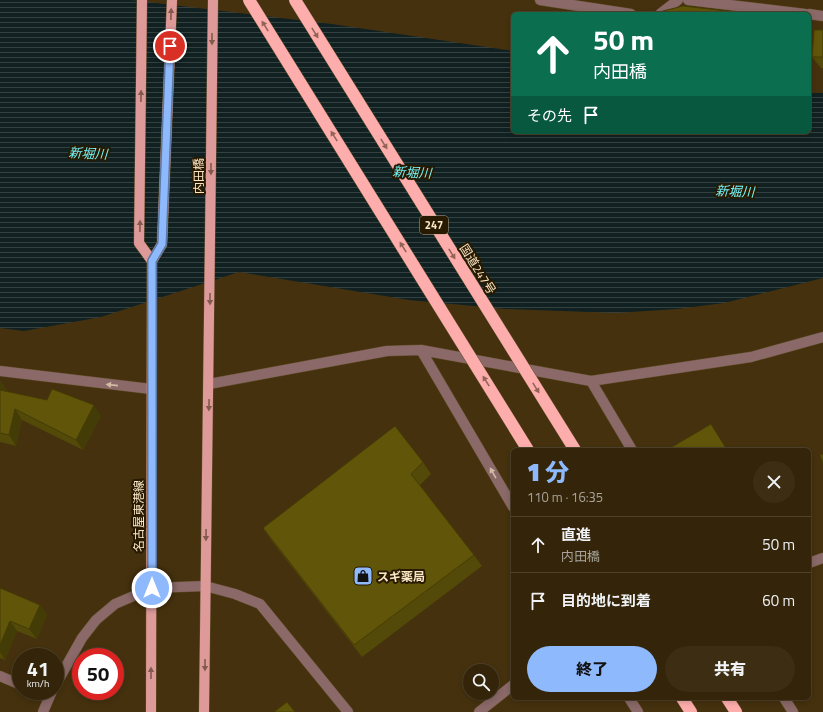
<!DOCTYPE html>
<html lang="ja">
<head>
<meta charset="utf-8">
<style>
	body { margin:0; font-family:"Titillium Web","Noto Sans JP",sans-serif; background:#3c2d13; color:#f1f3f6; height:100vh; display:flex; flex-direction:column; font-size:15px; white-space:nowrap }
	* { box-sizing:border-box; margin:0 }
	p { font-size:13px; color:#a9a59c }
	.icon { flex:none; width:22px; height:22px; fill:none; stroke:currentColor; stroke-width:2; stroke-linecap:round; stroke-linejoin:round }
	.map { position:relative; flex:1; overflow:hidden }
	.sheet { position:absolute; left:511px; top:448px; width:300px; height:252px; display:flex; flex-direction:column; background:#34250a; border-radius:6px; box-shadow:0 2px 6px #0003,0 0 0 1px #4e422b }
	.sheet>* { flex:none }
	.hud { position:absolute; left:511px; top:12px; width:300px; height:122px; border-radius:6px; box-shadow:0 2px 6px #0003,0 0 0 1px #4e422b; background:#0b6e4f; color:#fff; overflow:hidden }
	.buttons { position:absolute; left:463px; top:664px; display:grid; gap:8px }
	.buttons a { display:grid; place-items:center; width:36px; height:36px; border-radius:50%; background:#34250a; box-shadow:0 2px 6px #0003,0 0 0 1px #4e422b; font-size:20px }
	.speed { position:absolute; left:12px; top:648px; display:flex; gap:8px; font-size:20px; font-weight:700; text-align:center }
	.speed>* { display:grid; place-content:center; width:52px; height:52px; border-radius:50%; background:#34250a; box-shadow:0 2px 6px #0003,0 0 0 1px #4e422b; line-height:1 }
	.speed small { font-size:10px; font-weight:400 }
	.speed .limit { border:6px solid #d22; background:#fff; color:#111 }
	.pin { position:absolute; display:grid; place-items:center; width:34px; height:34px; color:#fff; margin:-17px; border:2px solid #fff; border-radius:50%; box-shadow:0 1px 4px #0007 }
	.me { position:absolute; width:44px; margin:-22px; rotate:0deg; stroke-linejoin:round; filter:drop-shadow(0 0 3px #0008) }
	.turn { display:flex; align-items:center; gap:14px; height:84px; padding:0 16px; font-size:18px }
	.turn .icon { width:52px; height:52px; stroke-width:2.5 }
	.turn b { display:block; font-size:28px; line-height:34px }
	.then { display:flex; align-items:center; height:38px; padding:0 16px; background:#0003; gap:8px; font-size:15px }
	.round { display:grid; place-items:center; flex:none; width:42px; height:42px; border-radius:21px; background:#3c2d13 }
	.overview { display:flex; align-items:center; justify-content:space-between; height:68px; padding:0 16px }
	h1 { font-size:24px; font-weight:800; line-height:30px; color:#8eb9fd }
	.action { display:flex; gap:8px; margin-top:auto; padding:8px 16px }
	.action a { flex:1; height:46px; border-radius:24px; background:#8eb9fd; color:#111; font-size:16px; font-weight:800; line-height:46px; text-align:center }
	.action a+a { background:#3c2d13; color:#f1f3f6 }
	ul { padding:0; list-style:none }
	li { display:flex; align-items:center; gap:12px; height:56px; padding:0 16px; border-top:1px solid #4e422b }
	li div { flex:1 }
	li b { display:block; font-size:15px }
	li em { font-style:normal }
	.map>svg:first-child { display:block }
	.water { fill:url(#water-rules) }
	.lines { fill:none; stroke-linecap:round; stroke-linejoin:round }
	.minor-casing { stroke:#624e2b; stroke-width:11 }
	.major-casing { stroke:#624e2b; stroke-width:11 }
	.highway-casing { stroke:#624e2b; stroke-width:13 }
	.minor { stroke:#8a6968; stroke-width:10 }
	.major { stroke:#dd9a99; stroke-width:10 }
	.highway { stroke:#feadad; stroke-width:12 }
	.highway-bridge-casing { stroke:#624e2b; stroke-width:13; stroke-linecap:butt }
	.highway-bridge { stroke:#feadad; stroke-width:12 }
	.wall { fill:#534908 }
	.shaded-wall { fill:#443c06 }
	.building { fill:#615509; stroke:#443c06 }
	.oneway { fill:#825a4c }
	.oneway2 { fill:#936456 }
	.oneway3 { fill:#d3baa5 }
	.route-casing { stroke:#5c78a4; stroke-width:10 }
	.route { stroke:#8eb9fd; stroke-width:7 }
	.labels { text-anchor:middle; dominant-baseline:central; stroke-width:4; stroke-linejoin:round; paint-order:stroke }
	.shield { fill:#281a00; stroke:#bca98b; stroke-width:1 }
	.shield-label { font-size:11px; font-weight:bold; fill:#fbe6c6 }
	.street-label { font-size:12px; fill:#fbe6c6; stroke:#281a00 }
	.poi-label { font-size:12px; font-weight:bold; fill:#fbe6c6; stroke:#281a00; text-anchor:start }
	.water-label { font-size:13px; font-style:italic; fill:#73f3f9; stroke:#281a00 }
</style>
</head>
<body>
<div class="map">
<svg width="823" height="712" viewBox="0 0 823 712">
	<defs>
		<pattern id="water-rules" width="6" height="5" patternUnits="userSpaceOnUse"><rect width="6" height="5" fill="#112122"/><path d="M0 2.5h6" fill="none" stroke="#354141"/></pattern>
	</defs>
	<rect width="100%" height="100%" fill="#45310e"/>
	<path class="water" d="M0,0h131l201,24 181,27v81h296v-39h14v185l-99,25 -47,6 -61,4 -110,-4 -97,-9 -170,-28 -138,45 -77,14 -24,-3z"/>
	<g class="lines">
		<g class="minor-casing">
			<path id="minor" d="M540,0l91,14
				M688,0l117,14
				M660,14l18,-14
				M809,14l14,2
				M421,350l92,157
				M0,371l151,18
				M591,381l41,69
				M209,384l178,-33 34,-1 170,31 160,-24 72,-20
				M809,563l14,-5
				M0,676l21,9
				M55,686l27,-48 14,-18 19,-16 37,-16 53,-2 30,8 25,10 88,108
				M34,691l15,7
				M629,698l9,14
				M784,698l9,14
				M43,712l9,-21
				M479,712l34,-27"/>
		</g>
		<g class="major-casing">
			<path id="major" d="M142,0l-3,243 13,18
				M151,712l1,-451 10,-17 10,-244
				M204,712l9,-712"/>
		</g>
		<g class="highway-casing">
			<path id="highway" d="M682,698l9,14
				M727,698l9,14"/>
		</g>
		<use href="#minor" class="minor"/>
		<use href="#major" class="major"/>
		<use href="#highway" class="highway"/>
		<g class="highway-bridge-casing">
			<path id="highway-bridge" d="M249,0l279,450
				M295,0l280,450"/>
		</g>
		<use href="#highway-bridge" class="highway-bridge"/>
	</g>
	<path class="wall" d="M823,30v38h-2l-9,-11z
		M0,381l8,11 93,24 -18,34 -61,-30 -6,26 -16,-4z
		M423,462l8,12 -11,11 54,70 8,11 -120,91 -91,-117 -8,-12z
		M0,588l40,17 7,10 -10,24 -20,-8 -12,29 -5,-2z"/>
	<path class="shaded-wall" d="M0,381l8,10 -2,10 -6,-9z
		M94,405l7,11 -18,34 -7,-10z
		M15,409l7,11 -6,26 -7,-11z
		M711,424l8,12 9,14h-1z
		M40,605l7,10 -10,24 -8,-10z
		M10,621l7,10 -12,29 -5,-8v-7z"/>
	<path class="building" d="M683,6l62,7v1h-94z
		M814,30h9v27h-11z
		M52,389l42,16 -18,35 -61,-31 -6,26 -9,-2v-43l47,10z
		M711,424l16,26h-53l-2,-3z
		M395,426l28,36 -12,12 63,81 -120,90 -91,-117z
		M823,454v10l-3,-9z
		M0,588l40,17 -11,24 -19,-8 -10,24z
		M287,702l8,10h-21z"/>
	<defs><path id="oneway-solid" d="M-6-.8H1V-3.2L6.5 0L1 3.2V.8H-6Z"/></defs>
	<g class="oneway">
		<use href="#oneway-solid" transform="translate(171 14) rotate(-88)"/>
		<use href="#oneway-solid" transform="translate(212 39) rotate(90)"/>
		<use href="#oneway-solid" transform="translate(141 96) rotate(-89)"/>
		<use href="#oneway-solid" transform="translate(211 169) rotate(90)"/>
		<use href="#oneway-solid" transform="translate(140 226) rotate(-89)"/>
		<use href="#oneway-solid" transform="translate(210 299) rotate(90)"/>
		<use href="#oneway-solid" transform="translate(209 405) rotate(91)"/>
		<use href="#oneway-solid" transform="translate(206 535) rotate(91)"/>
		<use href="#oneway-solid" transform="translate(205 665) rotate(90)"/>
		<use href="#oneway-solid" transform="translate(151 673) rotate(-90)"/>
	</g>
	<g class="oneway2">
		<use href="#oneway-solid" transform="translate(265 26) rotate(-122)"/>
		<use href="#oneway-solid" transform="translate(315 33) rotate(58)"/>
		<use href="#oneway-solid" transform="translate(334 136) rotate(-122)"/>
		<use href="#oneway-solid" transform="translate(384 144) rotate(58)"/>
		<use href="#oneway-solid" transform="translate(403 247) rotate(-122)"/>
		<use href="#oneway-solid" transform="translate(452 254) rotate(58)"/>
		<use href="#oneway-solid" transform="translate(486 381) rotate(-122)"/>
		<use href="#oneway-solid" transform="translate(536 388) rotate(58)"/>
	</g>
	<g class="oneway3">
		<use href="#oneway-solid" transform="translate(112 385) rotate(-174)"/>
		<use href="#oneway-solid" transform="translate(493 473) rotate(-120)"/>
	</g>
	<g class="lines">
		<g class="route-casing">
			<path id="route" d="M152,588v-327l10,-17 8,-198"/>
		</g>
		<use href="#route" class="route"/>
	</g>
	<defs>
		<g id="shop-square" transform="scale(1)"><rect x="-9" y="-9" width="18" height="18" rx="4" fill="#8eb9fd" stroke="#281a00"/><path d="M-5-2.5h2.3a2.7 3.5 0 0 1 5.4 0H5L5.5 6h-11ZM-1.5-2.5h3a1.5 2.3 0 0 0-3 0Z" fill="#111"/></g>
	</defs>
	<g fill-rule="evenodd">
		<use href="#shop-square" x="363" y="576"/>
	</g>
	<g class="labels">
		<rect class="shield" x="420" y="216" width="28" height="18" rx="3"/>
		<g class="shield-label">
			<text x="434" y="225">247</text>
		</g>
		<g class="street-label">
			<text transform="translate(198 176) rotate(-90)">内田橋</text>
			<text transform="translate(478 269) rotate(58)">国道247号</text>
			<text transform="translate(138 516) rotate(-90)">名古屋東港線</text>
		</g>
		<g class="poi-label">
			<text x="377" y="576">スギ薬局</text>
		</g>
		<g class="water-label">
			<text transform="translate(88 153) rotate(3)">新堀川</text>
			<text transform="translate(412 172) rotate(3)">新堀川</text>
			<text transform="translate(735 191) rotate(2)">新堀川</text>
		</g>
	</g>
</svg>
<div class="buttons">
<a><svg class="icon" aria-label="search" viewBox="0 0 24 24"><circle cx="10" cy="10" r="6"/><path d="M15 15l6 6"/></svg></a>
</div>
<div class="speed"><div>41<small>km/h</small></div><div class="limit">50</div></div>
<div class="pin" style="left:170px;top:46px;background:#d93025"><svg class="icon" aria-label="arrive" viewBox="0 0 24 24"><path d="M6 21V4h12l-3 4 3 4H6"/></svg></div>
<svg class="me" style="left:152px;top:588px" viewBox="-20 -20 40 40"><circle r="17" fill="#8eb9fd" stroke="#fff" stroke-width="3"/><path d="M0-11L8 9 0 5-8 9z" fill="#fff"/></svg>
<div class="hud">
<div class="turn"><svg class="icon" aria-label="ahead" viewBox="0 0 24 24"><path d="M12 20V5M6 11l6-6 6 6"/></svg><div><b>50 m</b>内田橋</div></div>
<div class="then">その先<svg class="icon" aria-label="arrive" viewBox="0 0 24 24"><path d="M6 21V4h12l-3 4 3 4H6"/></svg></div>
</div>
<section class="sheet">
<div class="overview"><div><h1>1 分</h1><p>110 m · 16:35</p></div><a class="round"><svg class="icon" aria-label="close" viewBox="0 0 24 24"><path d="M6 6l12 12M18 6L6 18"/></svg></a></div>
<ul>
<li><svg class="icon" aria-label="ahead" viewBox="0 0 24 24"><path d="M12 20V5M6 11l6-6 6 6"/></svg><div><b>直進</b><p>内田橋</p></div><em>50 m</em></li>
<li><svg class="icon" aria-label="arrive" viewBox="0 0 24 24"><path d="M6 21V4h12l-3 4 3 4H6"/></svg><div><b>目的地に到着</b></div><em>60 m</em></li>
</ul>
<div class="action"><a>終了</a><a>共有</a></div>
</section>
</div>
</body>
</html>
